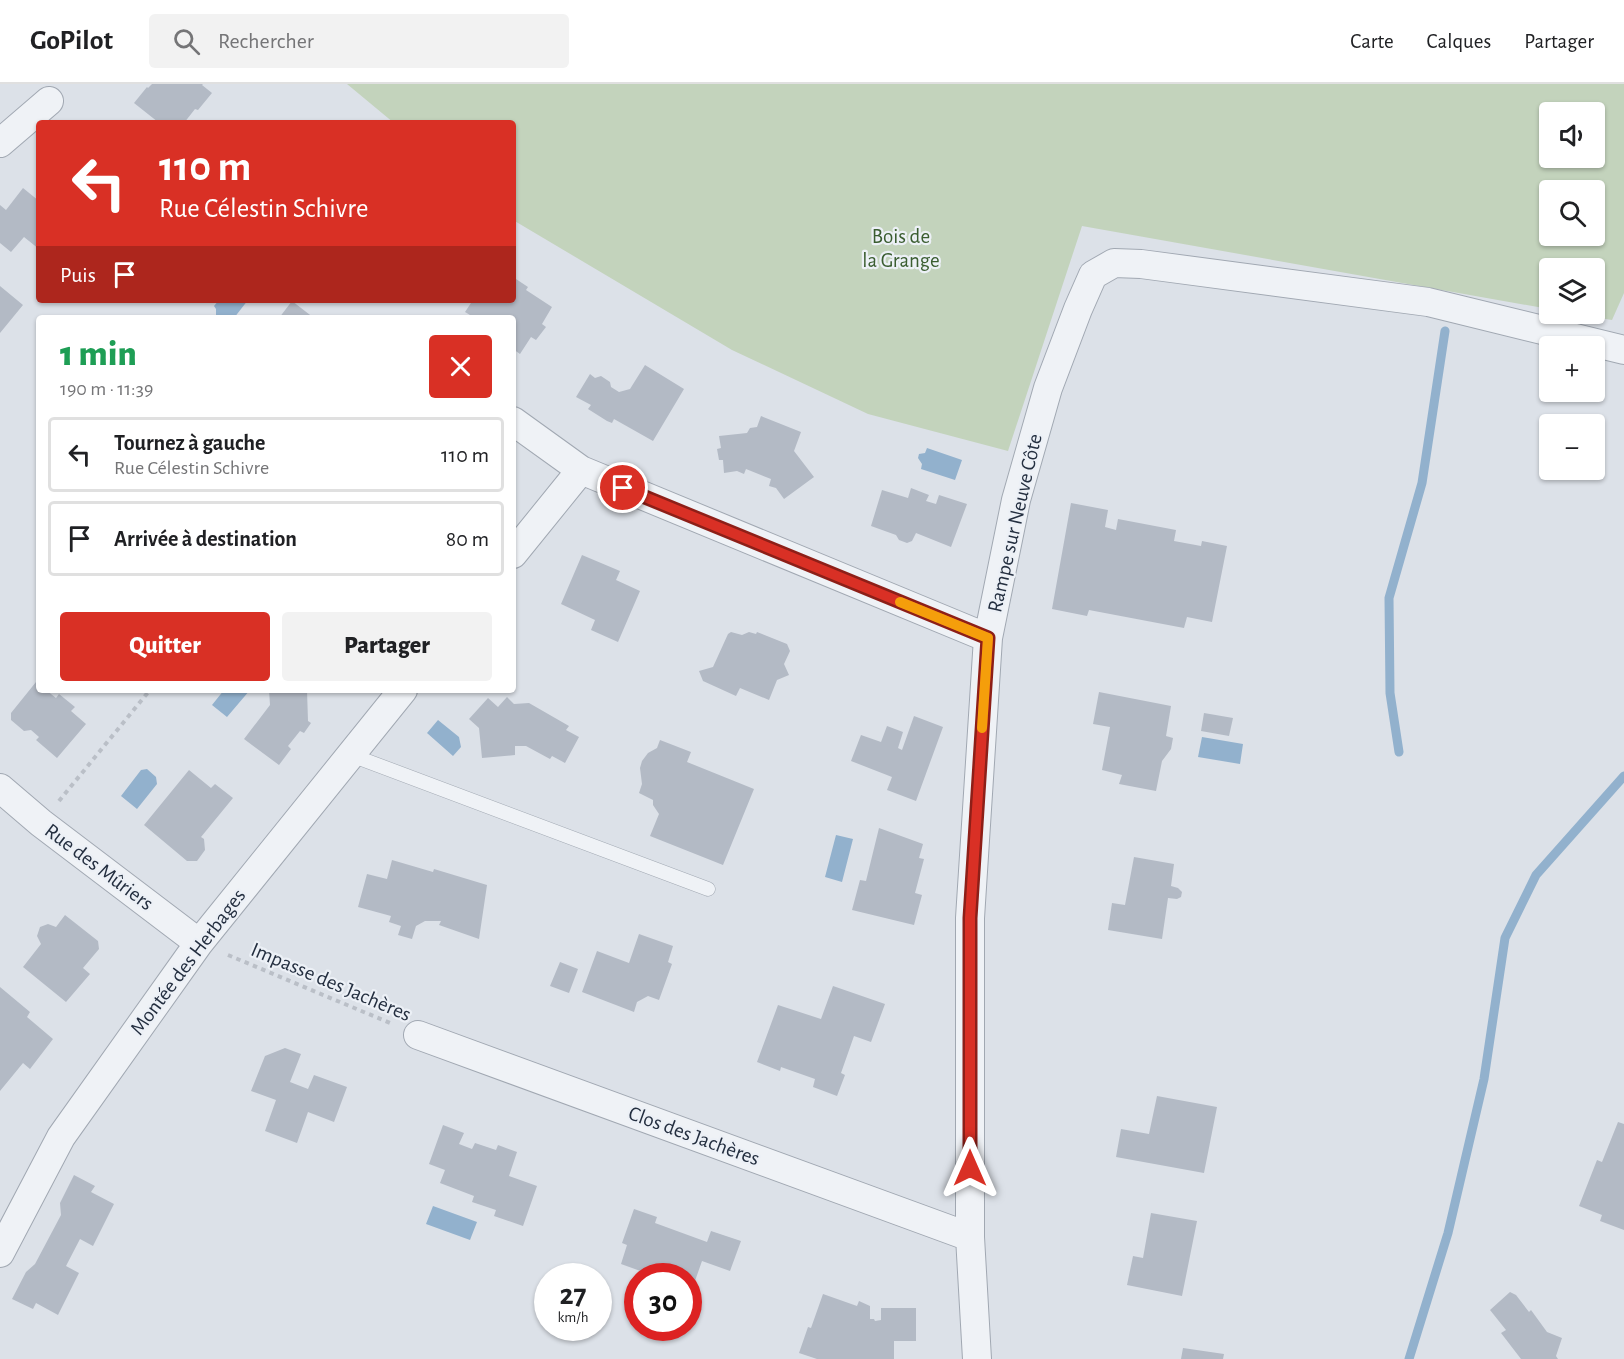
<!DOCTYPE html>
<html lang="fr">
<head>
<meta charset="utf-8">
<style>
	body { margin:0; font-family:"Alegreya Sans",sans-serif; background:#f2f2f2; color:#202124; height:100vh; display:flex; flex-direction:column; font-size:22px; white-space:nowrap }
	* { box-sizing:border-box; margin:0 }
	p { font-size:20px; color:#757577 }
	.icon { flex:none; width:33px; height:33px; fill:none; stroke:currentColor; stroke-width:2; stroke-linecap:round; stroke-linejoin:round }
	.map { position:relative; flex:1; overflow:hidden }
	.panel { position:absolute; left:36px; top:231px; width:480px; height:378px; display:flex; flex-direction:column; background:#fff; border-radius:6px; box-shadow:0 2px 4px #0004 }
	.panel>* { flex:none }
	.hud { position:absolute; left:36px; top:36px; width:480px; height:183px; border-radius:6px; box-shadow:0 2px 4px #0004; background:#d93025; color:#fff; overflow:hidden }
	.fabs { position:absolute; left:1539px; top:18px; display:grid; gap:12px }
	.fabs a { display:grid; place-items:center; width:66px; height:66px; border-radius:6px; background:#fff; box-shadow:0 2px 4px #0004; font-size:30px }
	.speed { position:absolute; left:534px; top:1179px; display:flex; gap:12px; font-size:30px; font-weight:700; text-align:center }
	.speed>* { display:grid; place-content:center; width:78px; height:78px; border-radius:50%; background:#fff; box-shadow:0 2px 4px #0004; line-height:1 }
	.speed small { font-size:15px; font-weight:400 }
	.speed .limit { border:9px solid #d22; background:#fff; color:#111 }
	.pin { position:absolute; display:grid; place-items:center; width:51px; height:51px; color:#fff; margin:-26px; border:3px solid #fff; border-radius:50%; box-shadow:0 2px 6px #0007 }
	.me { position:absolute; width:66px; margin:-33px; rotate:0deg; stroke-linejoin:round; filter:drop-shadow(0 0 4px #0008) }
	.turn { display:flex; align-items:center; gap:21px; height:126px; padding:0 24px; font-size:27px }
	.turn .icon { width:78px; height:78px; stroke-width:2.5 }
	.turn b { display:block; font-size:42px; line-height:51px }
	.then { display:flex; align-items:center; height:57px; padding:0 24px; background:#0003; gap:12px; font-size:22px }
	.round { display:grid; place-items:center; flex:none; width:63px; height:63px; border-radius:6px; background:#f2f2f2 }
	.overview { display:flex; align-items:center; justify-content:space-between; height:102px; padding:0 24px }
	h1 { font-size:36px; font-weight:800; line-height:45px; color:#1e9e55 }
	.action { display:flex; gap:12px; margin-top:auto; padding:12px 24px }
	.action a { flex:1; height:69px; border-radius:6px; background:#d93025; color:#fff; font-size:24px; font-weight:800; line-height:69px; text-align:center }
	.action a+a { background:#f2f2f2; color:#202124 }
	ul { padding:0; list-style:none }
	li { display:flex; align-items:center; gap:18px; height:75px; margin:0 12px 9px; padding:0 12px; border:3px solid #e0e0e0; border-radius:6px }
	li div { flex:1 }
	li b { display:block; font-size:22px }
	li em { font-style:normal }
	header { display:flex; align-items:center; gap:36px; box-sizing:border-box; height:84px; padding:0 30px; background:#fff; border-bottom:2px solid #e0e0e0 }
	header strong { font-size:28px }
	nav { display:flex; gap:33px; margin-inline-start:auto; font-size:21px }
	.search { width:420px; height:54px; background:#f2f2f2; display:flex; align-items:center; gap:15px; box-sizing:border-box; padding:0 21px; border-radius:6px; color:#757577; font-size:22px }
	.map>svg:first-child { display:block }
	.green { fill:#c3d3bc; fill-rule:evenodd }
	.water { fill:#92b1cd }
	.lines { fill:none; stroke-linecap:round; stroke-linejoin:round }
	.stream { stroke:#92b1cd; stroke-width:9 }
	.building { fill:#b3bac5 }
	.service-casing { stroke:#a1a8b2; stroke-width:15 }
	.minor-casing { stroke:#a1a8b2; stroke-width:30 }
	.path { stroke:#babfc7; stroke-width:4; stroke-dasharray:4.5 4.5; stroke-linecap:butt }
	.service { stroke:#eff2f6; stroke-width:14 }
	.minor { stroke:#eff2f6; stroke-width:28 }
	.route-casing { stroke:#8d1f18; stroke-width:15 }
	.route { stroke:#d93025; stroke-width:10 }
	.slow { stroke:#f59e0b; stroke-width:10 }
	.labels { text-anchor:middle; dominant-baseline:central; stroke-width:4.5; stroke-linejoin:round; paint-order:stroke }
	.park-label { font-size:21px; fill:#3a5d30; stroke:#ecf0f6 }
	.street-label { font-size:21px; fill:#242f40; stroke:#ecf0f6 }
</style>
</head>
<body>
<header>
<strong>GoPilot</strong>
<div class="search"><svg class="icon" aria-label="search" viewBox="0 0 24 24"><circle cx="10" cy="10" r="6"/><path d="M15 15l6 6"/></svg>Rechercher</div>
<nav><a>Carte</a><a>Calques</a><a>Partager</a></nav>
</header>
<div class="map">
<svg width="1624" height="1275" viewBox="0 0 1624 1275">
	<rect width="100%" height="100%" fill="#dce1e8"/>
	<path class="green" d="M347,0h1277v209l-12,27 -38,-6h20v-46h-44l-1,41 -467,-83 -74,225 -140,-37 -136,-64 -219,-130v-97h-119zM1550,28h44v46h-44zM1594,106v46h-44v-46z"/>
	<path class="water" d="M219,216h29l-14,18h-15l-3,-2v-7l-2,-3z
		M927,364l35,12 -7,20 -34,-11 1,-5 -4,-6 1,-4 6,-1z
		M224,606h26l-23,27 -15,-12z
		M438,636l21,17 2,10 -8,9 -26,-23z
		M1202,653l41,7 -3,20 -42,-7z
		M147,685l9,8 1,7 -20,25 -16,-13 20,-26z
		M836,751l17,4 -11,43 -17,-5z
		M433,1122l44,16 -7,18 -44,-16z"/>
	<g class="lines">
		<path class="stream" d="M1399,668l-9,-59 -1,-95 33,-115 23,-152
			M1409,1275l39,-126 36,-154 21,-141 31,-63 88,-99"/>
	</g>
	<path class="building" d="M152,0h51l-1,1 10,8 -14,17 -3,-1 -11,14h-21l-3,-3 -2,2 -24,-19 13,-16 1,1z
		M23,104l16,13v48l-15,-12 -13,15 -11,-9v-38l6,5z
		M513,193l15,10 -2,3 26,17 -10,17 4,3 -10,13 -5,-3 -11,17 -7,-5v-31h-38l-10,-6 8,-12h40z
		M0,202l23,19 -23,28z
		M292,217l22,17h-35z
		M645,281l39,24 -31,52 -39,-22 -2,4 -5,-2 -19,-12 3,-4 -15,-8 14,-23 5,4 6,-2 9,6 1,5 8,5 11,-3z
		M761,332l40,16 -7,19 20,26 -30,22 -8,-11 -7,-2 2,-7 -25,-10 -2,5 -7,-3 -13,2 -1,-13h-4l-2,-11 4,-1 -2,-12 28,-3 3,-5 7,-1z
		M911,404l18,7 -3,6 10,3 3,-9 28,9 -16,43 -35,-14 -4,8 -5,2 -8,-3 -3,-5 -25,-9 11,-36 26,8z
		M1071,419l37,7 -3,17 11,3 2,-11 58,11 -2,11 27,5 1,-5 25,5 -15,76 -25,-5 -3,11 -95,-18 -2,6 -35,-7z
		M582,471l38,16 -4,9 24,11 -22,51 -27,-12 4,-10 -34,-16z
		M731,548l11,3 7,-3 7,2 1,-2 30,12 3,7 -6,13 5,11 -12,5 -8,20 -29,-12 -4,8 -33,-15 -4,-10 14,-4 15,-33z
		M36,598l3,2v6h7l10,8 3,-4 16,13 -4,4 15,13 -29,34 -21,-18 3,-3 -8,-7 -7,1 -13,-11v-7z
		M269,606h38l1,31 3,2 -7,10 -4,-2 -12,15 3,3 -12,16 -35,-26 26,-34z
		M1099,608l72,14 -5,30 7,2 -2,11 -9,12 -6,30 -37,-7 3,-9 -20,-5 8,-43 -17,-3z
		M507,613l7,7 15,-1 40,23 -3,4 13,7 -14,26 -13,-7 -2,3 -24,-13h-11v9l-33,3 -3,-30 -10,-9 19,-21 10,9z
		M1204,629l29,5 -4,18 -28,-5z
		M914,632l29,11 -27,74 -29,-11 5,-13 -41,-16 10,-26 20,7 6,-16 16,6 -5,16 4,2z
		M660,656l31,12 -4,10 67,27 -31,76 -73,-29 9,-22 -6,-9v-5l-14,-7 3,-9 -2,-16 2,-7 6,-8 9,-5z
		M189,686l22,18 4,-4 18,14 -32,39 3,2 1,11 -8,11h-10l-43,-36z
		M879,744l44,16 -4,14 5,1 -9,34 7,2 -8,30 -62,-15 8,-30 6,1z
		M1134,773l40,7 -3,22 7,2 4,4 -1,5 -4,2 -9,-1 -6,41 -54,-9 4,-27 13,2z
		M392,776l41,12 1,-3 53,16 -8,54 -40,-14 2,-4h-16l-9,5 -4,13 -14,-4 3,-9 -12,-4 2,-6 -33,-9 9,-33 20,5z
		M65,831l33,26 1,8 -16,19 7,6 -24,28 -43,-35 18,-23 -4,-8 3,-9 8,-3 8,3z
		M639,850l34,12 -5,16 4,2 -13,36 -11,-4 -11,6 -3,10 -52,-20 15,-41 32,12z
		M560,878l18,7 -9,24 -19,-7z
		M833,902l52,18 -14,38 -17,-6 -13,37 4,2 -8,21 -24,-9 2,-8 -34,-12 -1,4 -23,-9 21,-57 43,14z
		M0,903l30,25 -3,5 26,22 -23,30 -7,-6 -23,28z
		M285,964l16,6 -11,28 18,7 6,-14 33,12 -13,35 -26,-10 -11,31 -32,-12 11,-31 -25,-9 14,-35z
		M1157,1012l60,11 -13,66 -88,-16 5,-28 28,5z
		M1618,1038l6,2v106l-24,-9 2,-6 -23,-9 18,-46 5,2z
		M443,1041l21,8 -5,11 13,5 3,-6 21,7 2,-5 19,7 -8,24 28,10 -14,40 -29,-10 2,-6 -24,-8 2,-6 -34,-13 5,-13 -16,-6z
		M74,1091l21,11 -4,6 23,12 -21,42 -13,-7 -14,27 13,7 -21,42 -22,-12 -3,6 -21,-10 14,-27 9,-8 26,-49 -1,-12z
		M634,1125l23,8 -2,6 52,19 4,-11 30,10 -11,30 -28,-10 -13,37 -1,-22h-44l2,-3 -25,-9 6,-19 -5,-2z
		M1151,1129l46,8 -15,75 -55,-11 6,-29 10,2z
		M1510,1208l6,3 13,17 2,-2 16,22 15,6 -6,18 2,3h-37l-20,-26 5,-3 -16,-20z
		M823,1210l34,12 2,-5 11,5v13h4l1,2 6,-1v-12h35v33h-22v18h-77l-18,-6 9,-26 3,1z
		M1183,1264l41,6 -1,5h-42z"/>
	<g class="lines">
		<g class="service-casing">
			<path id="service" d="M351,671l357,134"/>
		</g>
		<g class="minor-casing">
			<path id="minor" d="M0,59l49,-42
				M513,337l68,49 407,168
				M513,470l68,-84
				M0,704l41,35 158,120
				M418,951l552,202
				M0,1169l61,-116 138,-194 204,-253
				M977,1275l-7,-122v-319l18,-280 28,-138 32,-112 30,-79 15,-34 21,-12 27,1 287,38 196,48"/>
		</g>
		<path class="path" d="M59,717l91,-111
			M228,871l162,68"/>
		<use href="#service" class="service"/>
		<use href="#minor" class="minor"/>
	</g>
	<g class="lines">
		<g class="route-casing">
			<path id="route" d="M623,404l365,150 -18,280v250"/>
		</g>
		<use href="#route" class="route"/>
		<path class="slow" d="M900,518l88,36 -6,90"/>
	</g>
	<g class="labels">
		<g class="park-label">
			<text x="901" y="152">Bois de<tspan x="901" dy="24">la Grange</tspan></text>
		</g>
		<g class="street-label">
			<text transform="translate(1015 439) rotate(-77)">Rampe sur Neuve Côte</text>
			<text transform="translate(99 783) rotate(37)">Rue des Mûriers</text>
			<text transform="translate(188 878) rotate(-53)">Montée des Herbages</text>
			<text transform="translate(331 898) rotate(23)">Impasse des Jachères</text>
			<text transform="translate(694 1052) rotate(20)">Clos des Jachères</text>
		</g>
	</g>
</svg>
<div class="fabs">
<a><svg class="icon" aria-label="sound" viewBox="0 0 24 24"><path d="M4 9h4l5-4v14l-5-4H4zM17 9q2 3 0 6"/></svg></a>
<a><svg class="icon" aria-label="search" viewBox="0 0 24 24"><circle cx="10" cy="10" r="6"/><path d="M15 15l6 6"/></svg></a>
<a><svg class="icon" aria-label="layers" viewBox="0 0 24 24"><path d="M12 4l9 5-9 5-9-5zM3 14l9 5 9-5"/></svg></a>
<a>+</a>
<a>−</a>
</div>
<div class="speed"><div>27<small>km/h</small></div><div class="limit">30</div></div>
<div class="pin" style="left:623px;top:404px;background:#d93025"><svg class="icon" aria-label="arrive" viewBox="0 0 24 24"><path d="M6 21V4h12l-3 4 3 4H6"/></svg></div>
<svg class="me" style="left:970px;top:1084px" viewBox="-20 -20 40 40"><path d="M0-17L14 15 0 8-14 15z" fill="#d93025" stroke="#fff" stroke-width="4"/></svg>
<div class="hud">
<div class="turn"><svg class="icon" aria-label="left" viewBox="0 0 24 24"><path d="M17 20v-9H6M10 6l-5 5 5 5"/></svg><div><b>110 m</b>Rue Célestin Schivre</div></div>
<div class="then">Puis<svg class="icon" aria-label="arrive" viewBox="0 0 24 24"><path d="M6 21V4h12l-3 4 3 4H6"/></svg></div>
</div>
<section class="panel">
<div class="overview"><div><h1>1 min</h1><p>190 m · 11:39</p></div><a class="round" style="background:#d93025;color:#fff"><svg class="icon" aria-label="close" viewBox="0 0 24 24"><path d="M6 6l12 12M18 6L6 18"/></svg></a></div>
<ul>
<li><svg class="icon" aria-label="left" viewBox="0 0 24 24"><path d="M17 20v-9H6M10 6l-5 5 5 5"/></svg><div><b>Tournez à gauche</b><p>Rue Célestin Schivre</p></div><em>110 m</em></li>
<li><svg class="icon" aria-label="arrive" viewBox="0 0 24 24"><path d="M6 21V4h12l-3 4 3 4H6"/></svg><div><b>Arrivée à destination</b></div><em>80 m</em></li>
</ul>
<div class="action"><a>Quitter</a><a>Partager</a></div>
</section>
</div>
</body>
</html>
